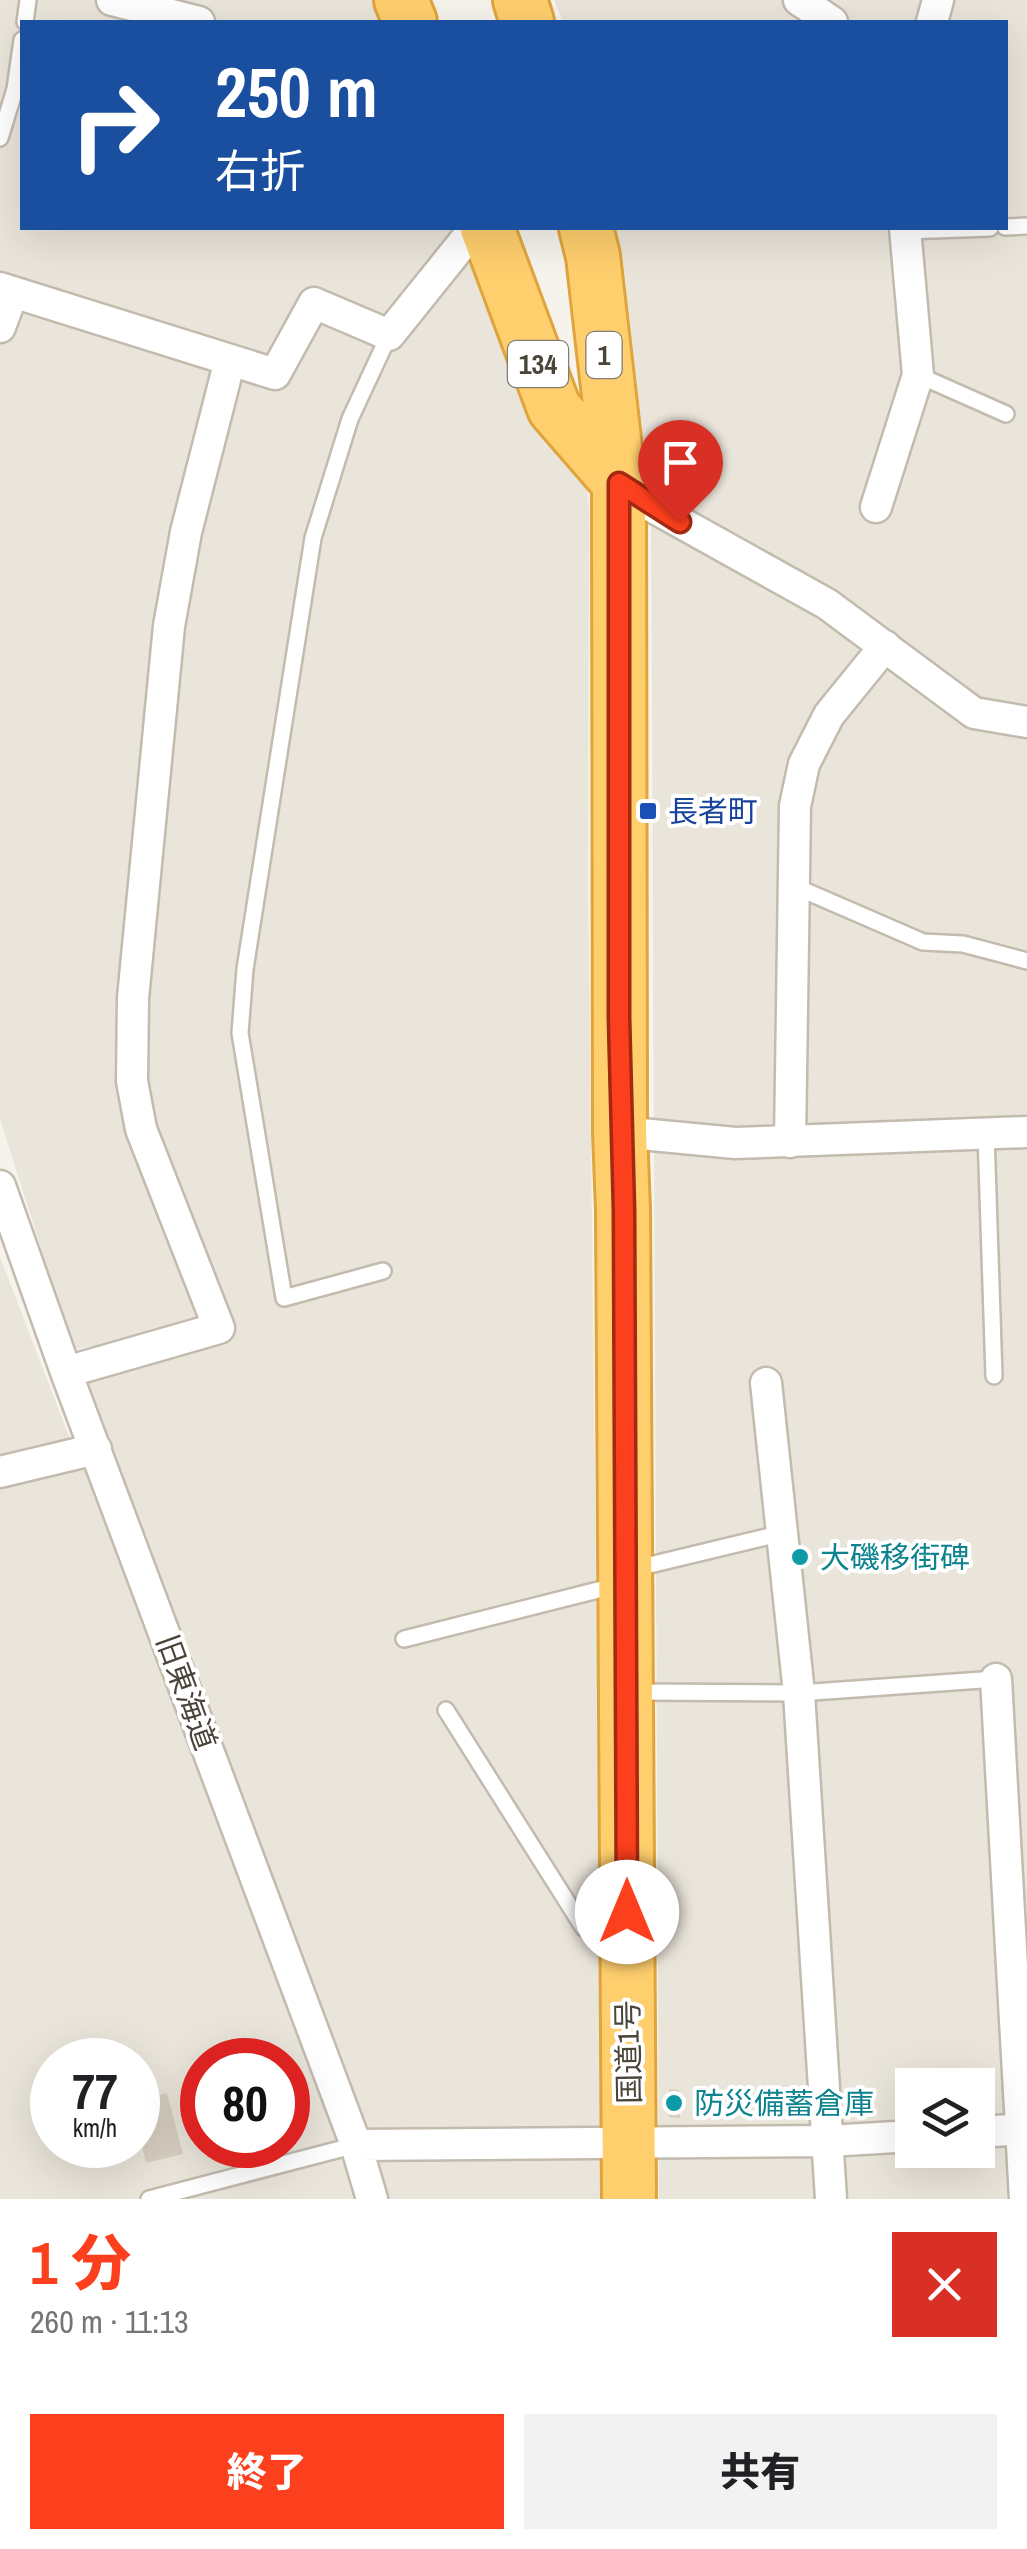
<!DOCTYPE html>
<html lang="ja">
<head>
<meta charset="utf-8">
<style>
	body { margin:0; font-family:"Archivo Narrow","Noto Sans JP",sans-serif; background:#f2f2f2; color:#202124; height:100vh; display:flex; flex-direction:column; font-size:38px; white-space:nowrap }
	* { box-sizing:border-box; margin:0 }
	p { font-size:32px; color:#757577 }
	.icon { flex:none; width:55px; height:55px; fill:none; stroke:currentColor; stroke-width:2; stroke-linecap:round; stroke-linejoin:round }
	.map { position:relative; height:2199px; overflow:hidden }
	.details { display:flex; flex-direction:column; background:#fff; flex:1 }
	.details>* { flex:none }
	.top-card { position:absolute; left:20px; top:20px; width:988px; height:210px; border-radius:0px; box-shadow:0 10px 40px #0002; background:#1a4fa0; color:#fff; overflow:hidden }
	.buttons { position:absolute; left:895px; top:2068px; display:grid; gap:20px }
	.buttons a { display:grid; place-items:center; width:100px; height:100px; border-radius:0px; background:#fff; box-shadow:0 10px 40px #0002; font-size:50px }
	.speed { position:absolute; left:30px; top:2038px; display:flex; gap:20px; font-size:50px; font-weight:700; text-align:center }
	.speed>* { display:grid; place-content:center; width:130px; height:130px; border-radius:50%; background:#fff; box-shadow:0 10px 40px #0002; line-height:1 }
	.speed small { font-size:25px; font-weight:400 }
	.speed .limit { border:15px solid #d22; background:#fff; color:#111 }
	.pin { position:absolute; display:grid; place-items:center; width:85px; height:85px; color:#fff; margin:-102px -42px; border-radius:50% 50% 50% 0; rotate:-45deg; box-shadow:0 0 10px #0007 }
	.pin .icon { rotate:45deg }
	.me { position:absolute; width:110px; margin:-55px; rotate:0deg; stroke-linejoin:round; filter:drop-shadow(0 0 8px #0008) }
	.turn { display:flex; align-items:center; gap:35px; height:210px; padding:0 30px; font-size:45px }
	.turn .icon { width:130px; height:130px; stroke-width:2.5 }
	.turn b { display:block; font-size:70px; line-height:85px }
	.round { display:grid; place-items:center; flex:none; width:105px; height:105px; border-radius:0px; background:#f2f2f2 }
	.overview { display:flex; align-items:center; justify-content:space-between; height:170px; padding:0 30px }
	h1 { font-size:60px; font-weight:800; line-height:75px; color:#fc3f1d }
	.button { display:flex; gap:20px; margin-top:auto; padding:20px 30px }
	.button a { flex:1; height:115px; border-radius:0px; background:#fc3f1d; color:#fff; font-size:40px; font-weight:800; line-height:115px; text-align:center }
	.button a+a { background:#f2f2f2; color:#202124 }
	.map>svg:first-child { display:block }
	.residential { fill:#eae5da; fill-rule:evenodd }
	.building { fill:#d8cfc1 }
	.lines { fill:none; stroke-linecap:round; stroke-linejoin:round }
	.lane-casing { stroke:#c2bbae; stroke-width:20 }
	.street-casing { stroke:#c2bbae; stroke-width:35 }
	.highway-casing { stroke:#e0a43c; stroke-width:58 }
	.lane { stroke:#fff; stroke-width:15 }
	.street { stroke:#fff; stroke-width:30 }
	.highway { stroke:#ffcf6e; stroke-width:52 }
	.route-casing { stroke:#a42913; stroke-width:25 }
	.route { stroke:#fc3f1d; stroke-width:18 }
	.transit-dot { fill:#1a4fb4; stroke:#fff; stroke-width:4 }
	.culture-dot { fill:#0f9aa8; stroke:#fff; stroke-width:4 }
	.labels { text-anchor:middle; dominant-baseline:central; stroke-width:8; stroke-linejoin:round; paint-order:stroke }
	.shield { fill:#fff; stroke:#817c74; stroke-width:2.5 }
	.shield-label { font-size:28px; font-weight:bold; fill:#4b4439 }
	.transit-label { font-size:30px; fill:#164399; stroke:#fff; text-anchor:start }
	.culture-label { font-size:30px; fill:#0d838f; stroke:#fff; text-anchor:start }
	.street-label { font-size:30px; fill:#4b4439; stroke:#fff }
</style>
</head>
<body>
<div class="map">
<svg width="1027" height="2199" viewBox="0 0 1027 2199">
	<rect width="100%" height="100%" fill="#f6f3ec"/>
	<path class="residential" d="M0,0h401l9,22h-388v206h465l95,211 7,70 -1,369 12,1061v260h-600v-727l95,-23 -29,-77 135,-40 -128,17 -73,-230zM52,2060h86v85h-86zM202,2060h86v85h-86z
		M554,0h473v2199h-368l-8,-1693 -28,-245 -7,-33h389v-206h-442zM912,2085h66v65h-66z
		M0,1257l70,182 -70,16z"/>
	<path class="building" d="M669,2089l10,1 1,28 -11,-1z
		M167,2093l16,61 -37,9 -8,-33v-29z"/>
	<g class="lines">
		<g class="lane-casing">
			<path id="lane" d="M25,22l3,-22
				M0,138l15,-49 7,-49
				M1005,227l22,-1
				M905,231l85,-3
				M918,375l88,39
				M794,886l129,56 40,2 64,17
				M986,1134l8,242
				M383,1271l-99,27 -44,-265 5,-64 68,-431 37,-119 39,-84
				M633,1569l150,-36
				M404,1639l214,-54
				M634,1692l165,1 197,-14
				M446,1710l137,217 17,12 19,6
				M149,2199l207,-54"/>
		</g>
		<g class="street-casing">
			<path id="street" d="M112,0l87,22
				M799,0l33,22
				M932,22l6,-22
				M0,288l275,86 39,-71 75,32 86,-107
				M0,327l13,-35
				M619,483l32,23 176,98 147,109 53,9
				M876,507l42,-132 -13,-147
				M620,1132l115,11 292,-11
				M790,1142l5,-336 9,-42 25,-49 56,-69
				M0,1186l66,186 290,773 16,54
				M66,1372l153,-44 -78,-199 -9,-48 1,-83 36,-372 17,-94 44,-172
				M766,1383l33,310 32,506
				M0,1472l96,-23
				M996,1679l29,520
				M978,2132l49,-3
				M356,2145l473,-4 83,-5"/>
		</g>
		<g class="highway-casing">
			<path id="highway" d="M401,0l9,22
				M520,0l7,22
				M487,228l67,180 65,75
				M586,228l7,28 26,227 1,649 3,78 6,989"/>
		</g>
		<use href="#lane" class="lane"/>
		<use href="#street" class="street"/>
		<use href="#highway" class="highway"/>
	</g>
	<g class="lines">
		<g class="route-casing">
			<path id="route" d="M627,1912l-3,-702 -5,-192v-535l61,39"/>
		</g>
		<use href="#route" class="route"/>
	</g>
	<rect class="transit-dot" x="638" y="801" width="20" height="20" rx="5"/>
	<g class="culture-dot">
		<circle cx="800" cy="1557" r="10"/>
		<circle cx="674" cy="2103" r="10"/>
	</g>
	<g class="labels">
		<g class="shield">
			<rect x="586.5" y="332" width="35" height="46" rx="8"/>
			<rect x="508" y="341" width="60" height="46" rx="8"/>
		</g>
		<g class="shield-label">
			<text x="604" y="355">1</text>
			<text x="538" y="364">134</text>
		</g>
		<g class="transit-label">
			<text x="668" y="811">長者町</text>
		</g>
		<g class="culture-label">
			<text x="820" y="1557">大磯移街碑</text>
			<text x="694" y="2103">防災備蓄倉庫</text>
		</g>
		<g class="street-label">
			<text transform="translate(187 1692) rotate(70)">旧東海道</text>
			<text transform="translate(628 2052) rotate(-91)">国道1号</text>
		</g>
	</g>
</svg>
<div class="buttons">
<a><svg class="icon" aria-label="layers" viewBox="0 0 24 24"><path d="M12 4l9 5-9 5-9-5zM3 14l9 5 9-5"/></svg></a>
</div>
<div class="speed"><div>77<small>km/h</small></div><div class="limit">80</div></div>
<div class="pin" style="left:680px;top:522px;background:#d93025"><svg class="icon" aria-label="arrive" viewBox="0 0 24 24"><path d="M6 21V4h12l-3 4 3 4H6"/></svg></div>
<svg class="me" style="left:627px;top:1912px" viewBox="-20 -20 40 40"><circle r="19" fill="#fff"/><path d="M0-13L10 11 0 6-10 11z" fill="#fc3f1d"/></svg>
<div class="top-card">
<div class="turn"><svg class="icon" aria-label="right" viewBox="0 0 24 24"><path d="M7 20v-9h11M14 6l5 5-5 5"/></svg><div><b>250 m</b>右折</div></div>
</div>
</div>
<section class="details">
<div class="overview"><div><h1>1 分</h1><p>260 m · 11:13</p></div><a class="round" style="background:#d93025;color:#fff"><svg class="icon" aria-label="close" viewBox="0 0 24 24"><path d="M6 6l12 12M18 6L6 18"/></svg></a></div>
<div class="button"><a>終了</a><a>共有</a></div>
</section>
</body>
</html>
